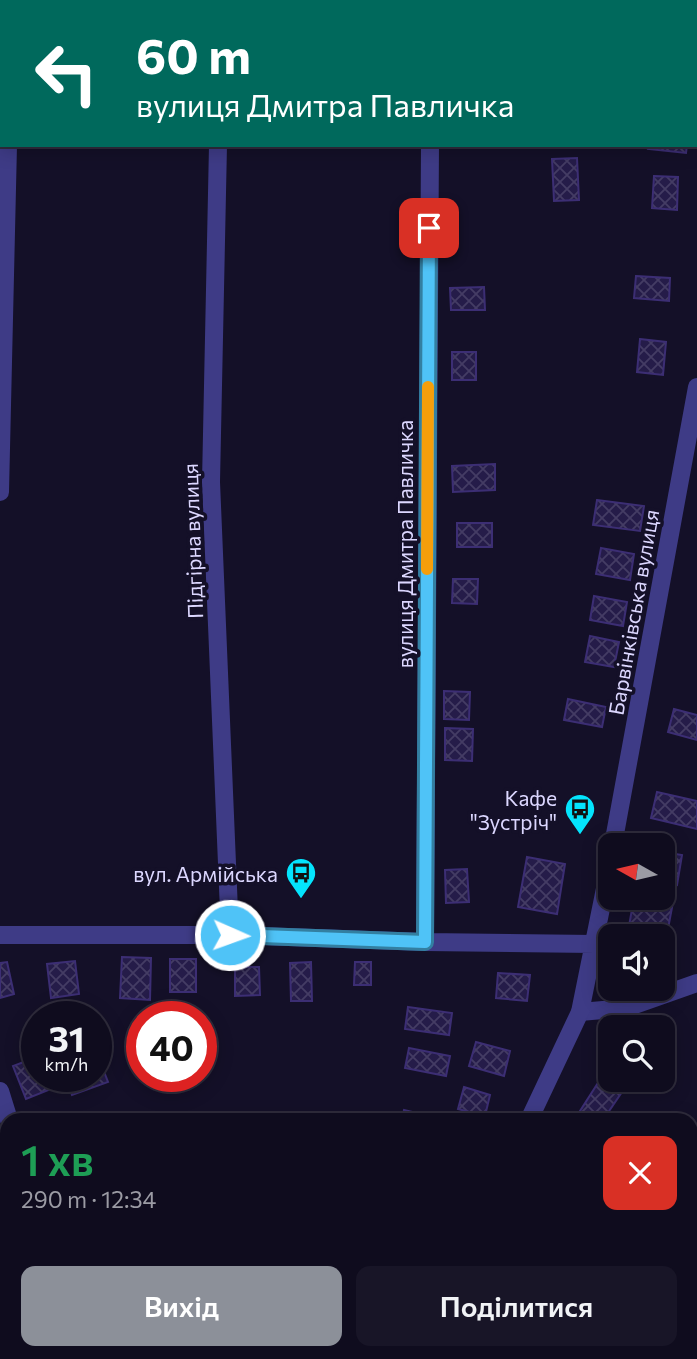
<!DOCTYPE html>
<html lang="uk">
<head>
<meta charset="utf-8">
<style>
	body { margin:0; font-family:Commissioner,sans-serif; background:#181527; color:#f1f3f6; height:100vh; display:flex; flex-direction:column; font-size:26px; white-space:nowrap }
	* { box-sizing:border-box; margin:0 }
	p { font-size:23px; color:#9b9ba4 }
	.icon { flex:none; width:38px; height:38px; fill:none; stroke:currentColor; stroke-width:2; stroke-linecap:round; stroke-linejoin:round }
	.map { position:relative; flex:1; overflow:hidden }
	.side { position:absolute; left:0px; top:1113px; width:698px; height:247px; display:flex; flex-direction:column; background:#0f0c1e; border-radius:21px 21px 0 0; box-shadow:0 4px 18px #0003,0 0 0 2px #2f2c3c }
	.side>* { flex:none }
	.guide { position:absolute; left:0px; top:0px; width:698px; height:147px; box-shadow:0 4px 18px #0003,0 0 0 2px #2f2c3c; background:#00695c; color:#fff; overflow:hidden }
	.needle { width:46px; rotate:278deg }
	.controls { position:absolute; left:598px; top:833px; display:grid; gap:14px }
	.controls a { display:grid; place-items:center; width:77px; height:77px; border-radius:14px; background:#0f0c1e; box-shadow:0 4px 18px #0003,0 0 0 2px #2f2c3c; font-size:35px }
	.speed { position:absolute; left:21px; top:1001px; display:flex; gap:14px; font-size:35px; font-weight:700; text-align:center }
	.speed>* { display:grid; place-content:center; width:91px; height:91px; border-radius:50%; background:#0f0c1e; box-shadow:0 4px 18px #0003,0 0 0 2px #2f2c3c; line-height:1 }
	.speed small { font-size:18px; font-weight:400 }
	.speed .limit { border:10px solid #d22; background:#fff; color:#111 }
	.pin { position:absolute; display:grid; place-items:center; width:60px; height:60px; color:#fff; margin:-30px; border-radius:14px; box-shadow:0 4px 10px #0006 }
	.me { position:absolute; width:77px; margin:-38px; rotate:92deg; stroke-linejoin:round; filter:drop-shadow(0 0 5px #0008) }
	.turn { display:flex; align-items:center; gap:24px; height:147px; padding:0 21px; font-size:32px }
	.turn .icon { width:91px; height:91px; stroke-width:2.5 }
	.turn b { display:block; font-size:49px; line-height:60px }
	.round { display:grid; place-items:center; flex:none; width:74px; height:74px; border-radius:14px; background:#181527 }
	.headline { display:flex; align-items:center; justify-content:space-between; height:119px; padding:0 21px }
	h1 { font-size:42px; font-weight:600; line-height:52px; color:#1e9e55 }
	.action { display:flex; gap:14px; margin-top:auto; padding:14px 21px }
	.action a { flex:1; height:80px; border-radius:14px; background:#8c9099; color:#fff; font-size:28px; font-weight:600; line-height:80px; text-align:center }
	.action a+a { background:#181527; color:#f1f3f6 }
	.map>svg:first-child { display:block }
	.building { fill:url(#building-cross-hatch); stroke:#3c2e74; stroke-width:2 }
	.lines { fill:none; stroke-linecap:round; stroke-linejoin:round }
	.minor { stroke:#3e3b86; stroke-width:18 }
	.tertiary { stroke:#3e3b86; stroke-width:18 }
	.route-casing { stroke:#337fa1; stroke-width:18 }
	.route { stroke:#4fc3f7; stroke-width:12 }
	.slow { stroke:#f59e0b; stroke-width:12 }
	.labels { text-anchor:middle; dominant-baseline:central; stroke-width:7; stroke-linejoin:round; paint-order:stroke }
	.street-label { font-size:21px; fill:#dcd7ff; stroke:#141028 }
	.poi-label { font-size:21px; fill:#dcd7ff; stroke:#141028; text-anchor:end }
</style>
</head>
<body>
<div class="map">
<svg width="697" height="1359" viewBox="0 0 697 1359">
	<defs>
		<pattern id="building-cross-hatch" width="8" height="8" patternUnits="userSpaceOnUse" patternTransform="scale(1.75)"><rect width="8" height="8" fill="#251c49"/><path d="M0 0l8 8M0 8l8-8" fill="none" stroke="#443c64"/></pattern>
	</defs>
	<rect width="100%" height="100%" fill="#141028"/>
	<path class="building" d="M649,145h38l-1,8 -38,-4z
		M577,158l2,42 -25,1 -2,-42z
		M654,176l24,1 -1,33 -25,-2z
		M636,276l34,2 -1,23 -35,-3z
		M484,287l1,23h-34l-1,-22z
		M640,339l26,3 -3,33 -26,-3z
		M452,352h24v28h-24z
		M495,464v26l-42,2 -1,-26z
		M597,500l47,6 -4,25 -47,-6z
		M457,523h35v24h-35z
		M601,548l33,6 -4,26 -34,-6z
		M453,579h25l-1,25 -25,-1z
		M594,596l33,6 -4,24 -33,-6z
		M590,636l29,6 -5,25 -29,-5z
		M444,691l26,1 -1,28 -25,-1z
		M568,699l38,8 -4,20 -38,-7z
		M674,709l23,6v25l-29,-8z
		M445,728l28,1 -1,32 -27,-1z
		M657,792l40,9v28l-46,-11z
		M663,852l19,3 -5,30 -14,-3z
		M527,857l38,7 -8,50 -39,-7z
		M467,869l2,33 -23,1 -1,-33z
		M663,895l11,2 -7,37 -38,-8 5,-28h29z
		M122,957l29,1 -1,42 -30,-2z
		M170,959h26v33h-26z
		M75,961l4,33 -28,4 -4,-34z
		M7,962l7,32 -14,4v-35z
		M311,962l1,39h-21l-1,-38z
		M355,962h16v23h-17z
		M235,967h24l1,28 -25,1z
		M498,973l32,2 -3,26 -31,-3z
		M408,1007l44,6 -3,22 -44,-6z
		M476,1042l34,9 -6,25 -35,-10z
		M409,1048l41,8 -4,20 -41,-8z
		M37,1057v19h21l3,9 -35,14 -13,-33z
		M99,1059l9,23 -36,13 -6,-19h30v-16z
		M605,1072l6,4v4h5l10,6 -23,34h-9l-14,-9z
		M464,1087l26,8 -5,21 -27,-7z
		M404,1110l17,4 -1,6h-18z
		M281,1353h24l6,6h-28l-4,-5z
		M417,1353h21l8,6h-32l-1,-1z"/>
	<g class="lines">
		<path class="minor" d="M220,2v-2
			M0,31h2
			M696,45h1
			M218,145l-7,337 19,453
			M0,492l8,-347
			M425,942l5,-797
			M580,1012l46,-4 71,-25
			M0,1091l9,29
			M0,1309l7,-3"/>
		<path class="tertiary" d="M613,845l84,-458
			M0,935h230l195,7 170,2
			M529,1120l51,-108 31,-153
			M377,1359l5,-6"/>
	</g>
	<g class="lines">
		<g class="route-casing">
			<path id="route" d="M230,935l195,7 4,-714"/>
		</g>
		<use href="#route" class="route"/>
		<path class="slow" d="M427,569l1,-182"/>
	</g>
	<defs>
		<g id="bus-pin" transform="scale(1.575)"><path d="M0 17L-7.5 6A9.5 9.5 0 1 1 7.5 6Z" fill="#04e4fd" stroke="#141028"/><path d="M-5-6H5V4H4V6H2V4H-2V6H-4V4H-5ZM-3.5-4V0h7V-4ZM-3.5 1.2v1.5H-2V1.2ZM2 1.2v1.5H3.5V1.2Z" fill="#111"/></g>
	</defs>
	<g fill-rule="evenodd">
		<use href="#bus-pin" x="580" y="809"/>
		<use href="#bus-pin" x="301" y="873"/>
	</g>
	<g class="labels">
		<g class="street-label">
			<text transform="translate(192 541) rotate(-92)">Підгірна вулиця</text>
			<text transform="translate(404 544) rotate(-90)">вулиця Дмитра Павличка</text>
			<text transform="translate(633 612) rotate(-80)">Барвінківська вулиця</text>
		</g>
		<g class="poi-label">
			<text x="557" y="797">Кафе<tspan x="557" dy="24">"Зустріч"</tspan></text>
			<text x="278" y="873">вул. Армійська</text>
		</g>
	</g>
</svg>
<div class="controls">
<a><svg class="needle" viewBox="-14 -14 28 28"><path d="M0-13l5 13h-10z" fill="#e53935"/><path d="M0 13l5-13h-10z" fill="#9b9ba4"/></svg></a>
<a><svg class="icon" aria-label="sound" viewBox="0 0 24 24"><path d="M4 9h4l5-4v14l-5-4H4zM17 9q2 3 0 6"/></svg></a>
<a><svg class="icon" aria-label="search" viewBox="0 0 24 24"><circle cx="10" cy="10" r="6"/><path d="M15 15l6 6"/></svg></a>
</div>
<div class="speed"><div>31<small>km/h</small></div><div class="limit">40</div></div>
<div class="pin" style="left:429px;top:228px;background:#d93025"><svg class="icon" aria-label="arrive" viewBox="0 0 24 24"><path d="M6 21V4h12l-3 4 3 4H6"/></svg></div>
<svg class="me" style="left:230px;top:935px" viewBox="-20 -20 40 40"><circle r="17" fill="#4fc3f7" stroke="#fff" stroke-width="3"/><path d="M0-11L8 9 0 5-8 9z" fill="#fff"/></svg>
<div class="guide">
<div class="turn"><svg class="icon" aria-label="left" viewBox="0 0 24 24"><path d="M17 20v-9H6M10 6l-5 5 5 5"/></svg><div><b>60 m</b>вулиця Дмитра Павличка</div></div>
</div>
<section class="side">
<div class="headline"><div><h1>1 хв</h1><p>290 m · 12:34</p></div><a class="round" style="background:#d93025;color:#fff"><svg class="icon" aria-label="close" viewBox="0 0 24 24"><path d="M6 6l12 12M18 6L6 18"/></svg></a></div>
<div class="action"><a>Вихід</a><a>Поділитися</a></div>
</section>
</div>
</body>
</html>
